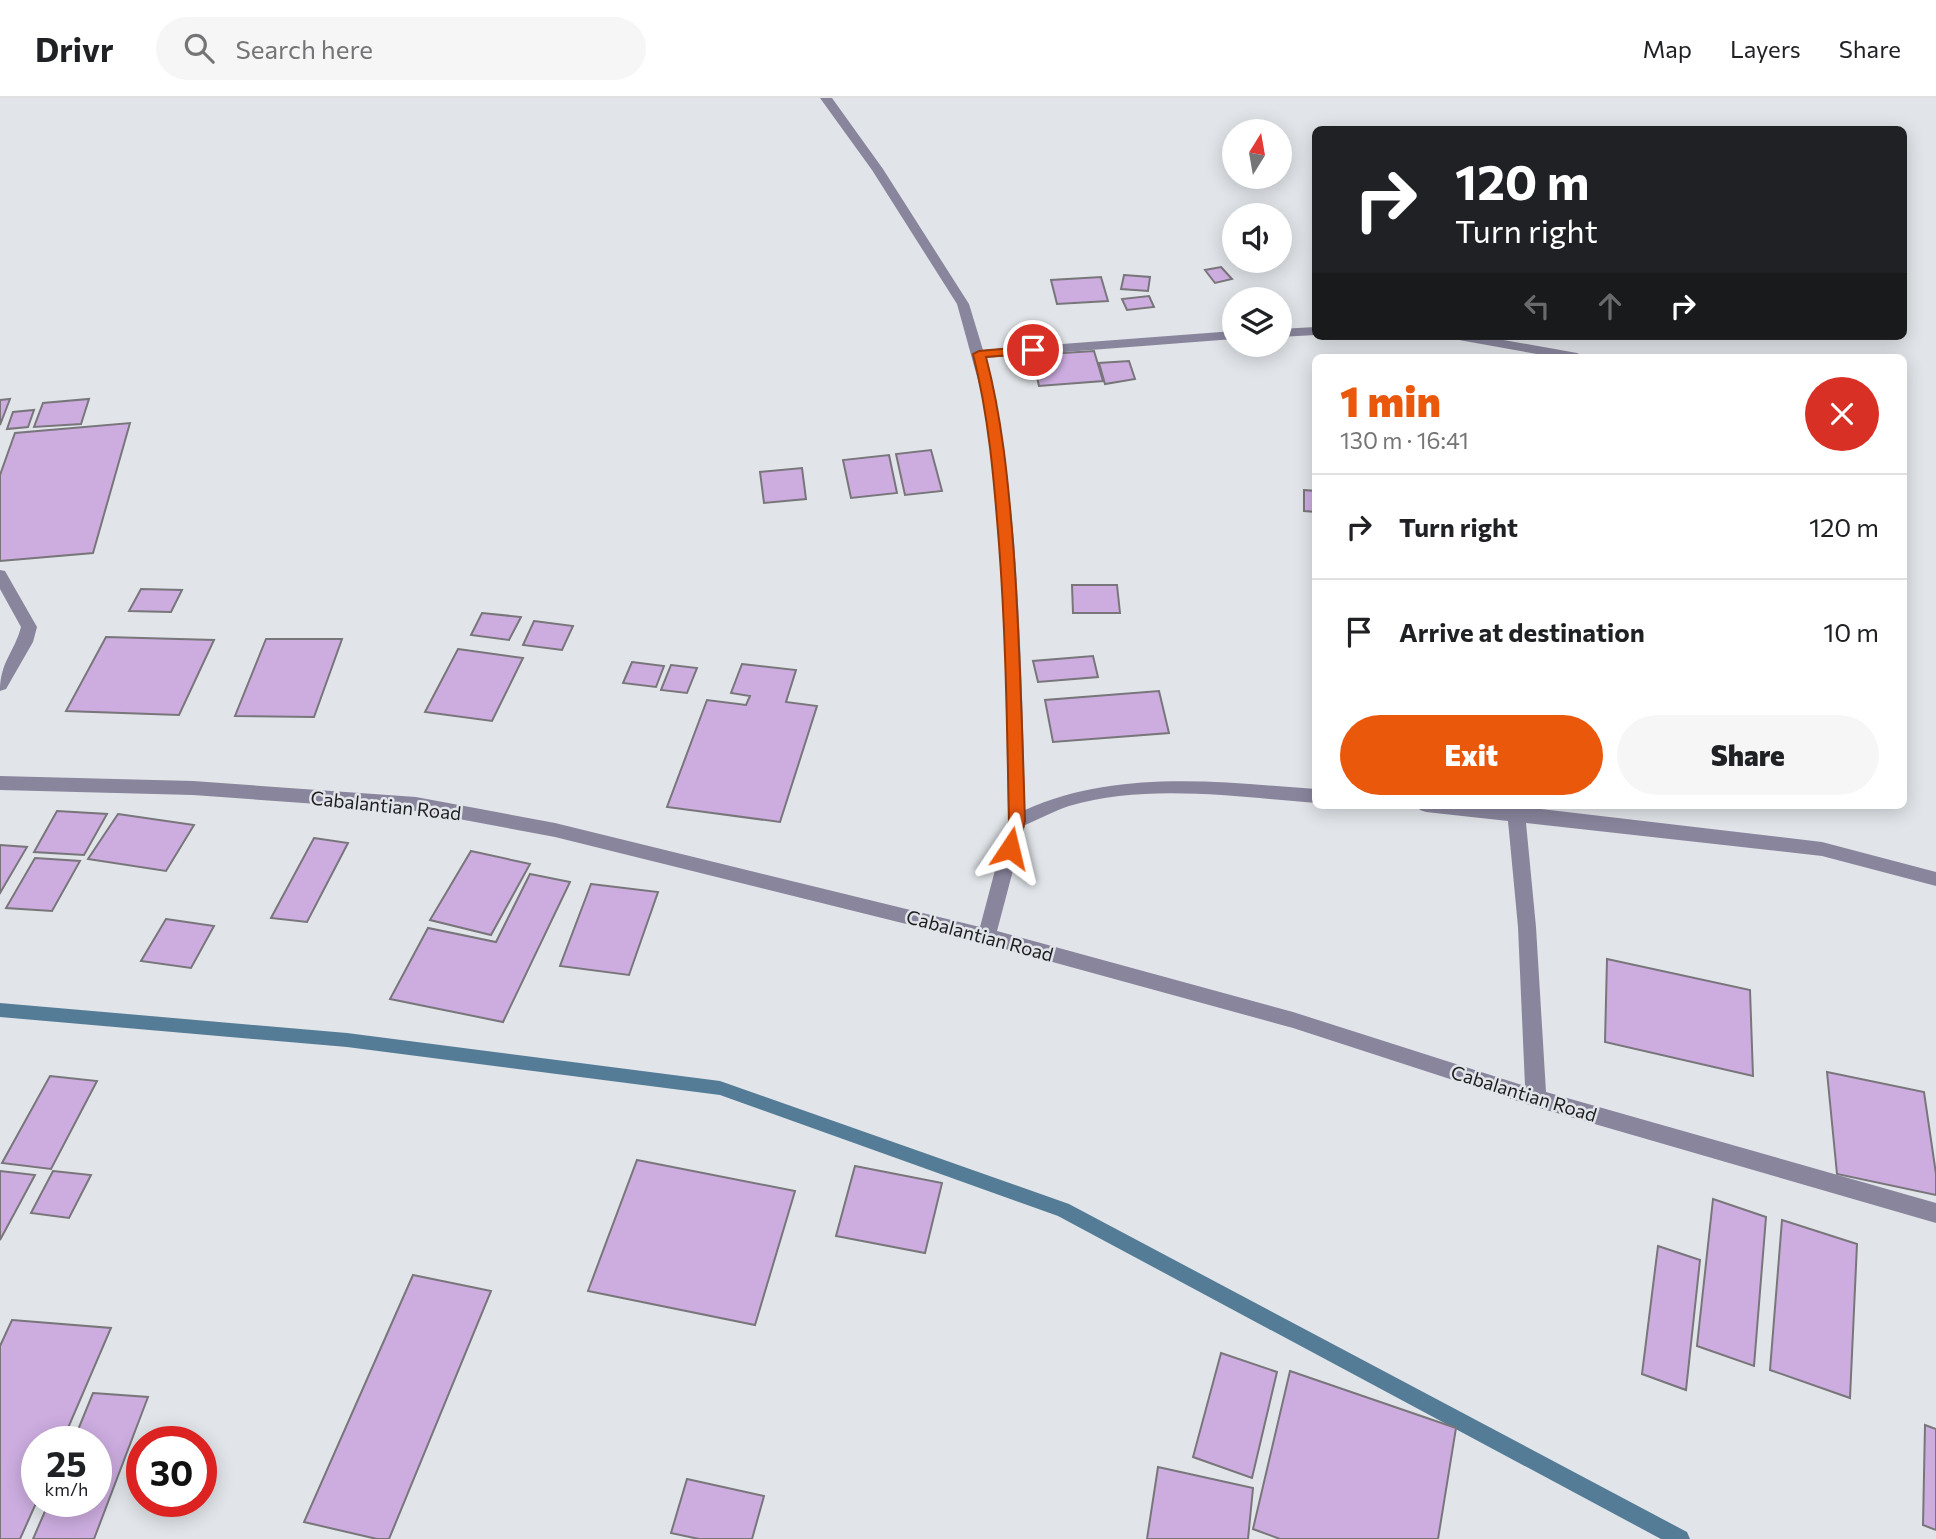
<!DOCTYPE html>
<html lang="en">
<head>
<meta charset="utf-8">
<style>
	body { margin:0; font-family:Commissioner,sans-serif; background:#f6f6f6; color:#202124; height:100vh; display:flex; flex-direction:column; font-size:26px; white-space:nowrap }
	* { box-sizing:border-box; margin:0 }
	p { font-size:23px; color:#757577 }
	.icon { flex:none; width:38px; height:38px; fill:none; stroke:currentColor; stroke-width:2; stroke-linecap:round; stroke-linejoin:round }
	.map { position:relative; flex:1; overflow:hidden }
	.sheet { position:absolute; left:1312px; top:256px; width:595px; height:455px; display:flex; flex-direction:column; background:#fff; border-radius:10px; box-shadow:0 4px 18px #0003 }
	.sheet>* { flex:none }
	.banner { position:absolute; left:1312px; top:28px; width:595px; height:214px; border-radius:10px; box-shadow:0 4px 18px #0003; background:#202124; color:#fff; overflow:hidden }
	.needle { width:46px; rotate:11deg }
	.buttons { position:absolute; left:1222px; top:21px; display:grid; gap:14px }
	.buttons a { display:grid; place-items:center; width:70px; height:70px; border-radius:50%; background:#fff; box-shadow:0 4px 18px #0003; font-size:35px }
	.speed { position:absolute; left:21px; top:1328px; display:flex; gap:14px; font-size:35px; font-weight:700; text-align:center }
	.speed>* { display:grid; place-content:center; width:91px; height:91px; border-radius:50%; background:#fff; box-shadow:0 4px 18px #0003; line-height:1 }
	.speed small { font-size:18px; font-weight:400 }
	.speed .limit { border:10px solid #d22; background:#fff; color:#111 }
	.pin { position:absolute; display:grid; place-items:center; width:60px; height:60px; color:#fff; margin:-30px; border:4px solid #fff; border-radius:50%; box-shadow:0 2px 7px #0007 }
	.me { position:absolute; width:77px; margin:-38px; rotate:10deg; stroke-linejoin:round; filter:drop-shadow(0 0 5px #0008) }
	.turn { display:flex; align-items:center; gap:24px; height:147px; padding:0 28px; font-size:32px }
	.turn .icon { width:91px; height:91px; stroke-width:2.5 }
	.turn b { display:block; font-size:49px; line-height:60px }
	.lanes { display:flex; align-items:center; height:66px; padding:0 28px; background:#0003; justify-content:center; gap:35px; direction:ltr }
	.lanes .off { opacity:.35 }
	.round { display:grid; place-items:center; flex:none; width:74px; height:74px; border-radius:37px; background:#f6f6f6 }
	.summary { display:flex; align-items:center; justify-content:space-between; height:119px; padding:0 28px }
	h1 { font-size:42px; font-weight:800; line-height:52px; color:#ea580c }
	.cta { display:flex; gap:14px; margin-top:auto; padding:14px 28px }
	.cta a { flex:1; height:80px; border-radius:42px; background:#ea580c; color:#fff; font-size:28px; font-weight:800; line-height:80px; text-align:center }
	.cta a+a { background:#f6f6f6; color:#202124 }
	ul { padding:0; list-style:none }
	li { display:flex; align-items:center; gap:21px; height:105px; padding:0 28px; border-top:2px solid #e0e0e0 }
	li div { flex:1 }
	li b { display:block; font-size:26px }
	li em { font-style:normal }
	header { display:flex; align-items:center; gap:42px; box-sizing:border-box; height:98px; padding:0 35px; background:#fff; border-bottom:2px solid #e0e0e0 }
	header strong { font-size:33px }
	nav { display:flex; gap:38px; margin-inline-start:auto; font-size:24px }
	.search { width:490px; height:63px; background:#f6f6f6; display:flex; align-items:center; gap:18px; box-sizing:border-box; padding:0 24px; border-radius:38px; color:#757577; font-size:26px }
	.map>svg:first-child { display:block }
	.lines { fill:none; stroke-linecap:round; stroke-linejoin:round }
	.stream { fill:#557c97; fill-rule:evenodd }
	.building { fill:#cdade0; stroke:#78767a; stroke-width:2 }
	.minor { fill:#89859d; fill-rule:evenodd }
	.route { fill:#ea580c; stroke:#983908; stroke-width:2 }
	.labels { text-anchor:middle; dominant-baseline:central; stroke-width:5; stroke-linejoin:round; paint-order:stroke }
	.street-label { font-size:19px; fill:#1c1d1e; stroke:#e1e5e9 }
</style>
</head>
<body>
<header>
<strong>Drivr</strong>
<div class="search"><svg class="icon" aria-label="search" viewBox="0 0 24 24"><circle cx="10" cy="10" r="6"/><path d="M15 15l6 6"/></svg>Search here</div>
<nav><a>Map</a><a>Layers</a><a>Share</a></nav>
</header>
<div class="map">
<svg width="1936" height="1441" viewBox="0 0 1936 1441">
	<rect width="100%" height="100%" fill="#e1e5e9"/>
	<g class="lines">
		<path class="stream" d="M0,905l347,30 373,48 349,123 618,328 3,7h-29l-603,-323 -338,-121 -373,-48 -347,-30z"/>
	</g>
	<path class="building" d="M1221,169l11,12 -17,4 -10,-13z
		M1124,177l26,2 -2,14 -27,-2z
		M1101,179l7,24 -51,3 -6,-24z
		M1149,198l5,11 -27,3 -5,-11z
		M1094,253l9,30 -64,5 -7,-31z
		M1129,263l6,18 -30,5 -6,-21z
		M10,301l-10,26v-25z
		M89,301l-8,25 -47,3 9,-24z
		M34,312l-6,17 -21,2 6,-17z
		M130,325l-37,130 -93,8v-86l15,-42z
		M931,352l11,41 -37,4 -9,-41z
		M889,357l8,38 -46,5 -8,-38z
		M802,370l4,31 -42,4 -4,-31z
		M1304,392l12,1v21l-12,-1z
		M1072,487h45l3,28h-47z
		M141,491l41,1 -11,22 -42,-1z
		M482,515l39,4 -12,23 -38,-5z
		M534,523l39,5 -11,24 -39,-5z
		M106,539l108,3 -35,75 -113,-4z
		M266,541h76l-28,78 -79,-1z
		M458,551l65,9 -31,63 -67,-9z
		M1093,558l5,21 -60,5 -5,-21z
		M632,564l32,4 -8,21 -33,-4z
		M742,566l54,6 -10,32 31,4 -37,116 -113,-15 40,-107 39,5 4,-9 -19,-3z
		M671,567l26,3 -10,25 -26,-3z
		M1159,593l10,42 -116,9 -8,-42z
		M57,713l50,3 -23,41 -50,-3z
		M118,716l76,11 -28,46 -78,-12z
		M314,740l34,5 -41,79 -36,-4z
		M0,747l27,2 -27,46z
		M471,753l59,13 -39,71 -61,-15z
		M35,760l45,3 -28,50 -46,-3z
		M530,776l40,8 -67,140 -113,-23 38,-71 68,14z
		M591,786l67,8 -29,83 -69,-9z
		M166,821l48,7 -23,42 -50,-7z
		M1607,861l143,31 3,86 -148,-34z
		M1827,974l97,20 12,82v21l-99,-21z
		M50,978l47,5 -46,88 -49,-6z
		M637,1062l158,31 -40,134 -167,-34z
		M855,1068l87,17 -17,70 -89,-17z
		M0,1073l35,4 -35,65z
		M53,1073l38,4 -22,43 -38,-5z
		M1713,1101l53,18 -12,149 -57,-20z
		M1782,1122l75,24 -7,154 -80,-28z
		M1658,1148l42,14 -14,130 -44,-16z
		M413,1177l78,16 -102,248h-12l-73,-17z
		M12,1222l99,8 -49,114h-25v59l-17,38h-20v-193z
		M1221,1255l56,19 -25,106 -59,-21z
		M1290,1273l166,57 -18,111h-158l-27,-10z
		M93,1295l55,4 -54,142h-61l16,-37h47v-60h-23z
		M1925,1327l11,4v101l-13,-5z
		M1158,1369l95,21 -5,51h-101z
		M687,1381l77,17 -12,43h-53l-28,-6z"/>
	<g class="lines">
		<path class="minor" d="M820,0h12l51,71 86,135 14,46 251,-19v8l-249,19c18,60 23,122 29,184 7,89 9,178 11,268 92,-41 194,-28 291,-21v14c-79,-6 -169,-20 -247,3 -15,5 -30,13 -44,19l-28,106 296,81 232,74 -7,-159 -10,-106 -82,-9 -6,-2 -3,-5 99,1 306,36 114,30v14l-114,-30 -296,-33 10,104 10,165 390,111v20l-400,-116 -243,-79 -306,-84 -432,-107 -139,-26 -223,-16 -193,-5v-14l193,5 223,16 139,26 425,104 28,-106 -3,-190 -10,-141 -11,-88 -27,-98 -85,-134z
			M1316,229v8l-37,2v-8z
			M1452,238h29l96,17 7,4h-30l-95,-17z
			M0,472l5,1 32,56 -4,15 -27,47 -6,2c0,-29 14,-38 21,-64l-21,-38z"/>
	</g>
	<path class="route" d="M1033,248l6,4 -1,3 -52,4c16,61 22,123 27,185 7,93 9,186 12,279l-7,27 -8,6 -8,-6 7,-27c-2,-93 -3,-185 -10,-277 -5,-64 -10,-127 -26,-190l6,-3z"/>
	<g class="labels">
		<g class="street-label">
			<text transform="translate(386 707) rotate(6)">Cabalantian Road</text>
			<text transform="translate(980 837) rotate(15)">Cabalantian Road</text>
			<text transform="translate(1524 995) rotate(17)">Cabalantian Road</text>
		</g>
	</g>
</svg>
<div class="buttons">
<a><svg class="needle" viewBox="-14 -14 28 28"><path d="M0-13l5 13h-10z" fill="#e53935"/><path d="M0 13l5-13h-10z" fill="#757577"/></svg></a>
<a><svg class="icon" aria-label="sound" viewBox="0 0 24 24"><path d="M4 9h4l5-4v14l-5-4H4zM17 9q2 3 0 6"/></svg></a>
<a><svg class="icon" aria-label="layers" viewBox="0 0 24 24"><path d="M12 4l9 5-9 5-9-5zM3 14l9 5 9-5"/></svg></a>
</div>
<div class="speed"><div>25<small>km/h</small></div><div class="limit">30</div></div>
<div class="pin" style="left:1033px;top:252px;background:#d93025"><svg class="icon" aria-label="arrive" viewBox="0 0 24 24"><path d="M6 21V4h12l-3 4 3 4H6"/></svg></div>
<svg class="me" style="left:1010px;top:750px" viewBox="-20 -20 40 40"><path d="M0-17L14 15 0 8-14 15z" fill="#ea580c" stroke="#fff" stroke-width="4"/></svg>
<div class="banner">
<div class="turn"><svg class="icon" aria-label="right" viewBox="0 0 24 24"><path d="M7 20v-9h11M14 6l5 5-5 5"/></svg><div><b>120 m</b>Turn right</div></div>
<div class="lanes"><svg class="icon off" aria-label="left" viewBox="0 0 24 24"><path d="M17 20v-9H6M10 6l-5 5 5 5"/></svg><svg class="icon off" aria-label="ahead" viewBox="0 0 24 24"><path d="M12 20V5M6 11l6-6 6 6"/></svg><svg class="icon" aria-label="right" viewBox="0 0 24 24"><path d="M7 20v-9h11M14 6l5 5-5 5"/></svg></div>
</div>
<section class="sheet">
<div class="summary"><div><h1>1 min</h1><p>130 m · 16:41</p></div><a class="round" style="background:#d93025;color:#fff"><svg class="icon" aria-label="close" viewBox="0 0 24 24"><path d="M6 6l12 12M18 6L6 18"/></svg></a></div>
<ul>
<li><svg class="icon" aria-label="right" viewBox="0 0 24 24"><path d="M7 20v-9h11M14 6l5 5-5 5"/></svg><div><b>Turn right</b></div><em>120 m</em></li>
<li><svg class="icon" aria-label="arrive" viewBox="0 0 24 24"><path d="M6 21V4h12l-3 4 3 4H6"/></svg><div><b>Arrive at destination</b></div><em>10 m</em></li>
</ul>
<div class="cta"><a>Exit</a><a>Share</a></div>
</section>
</div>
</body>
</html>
